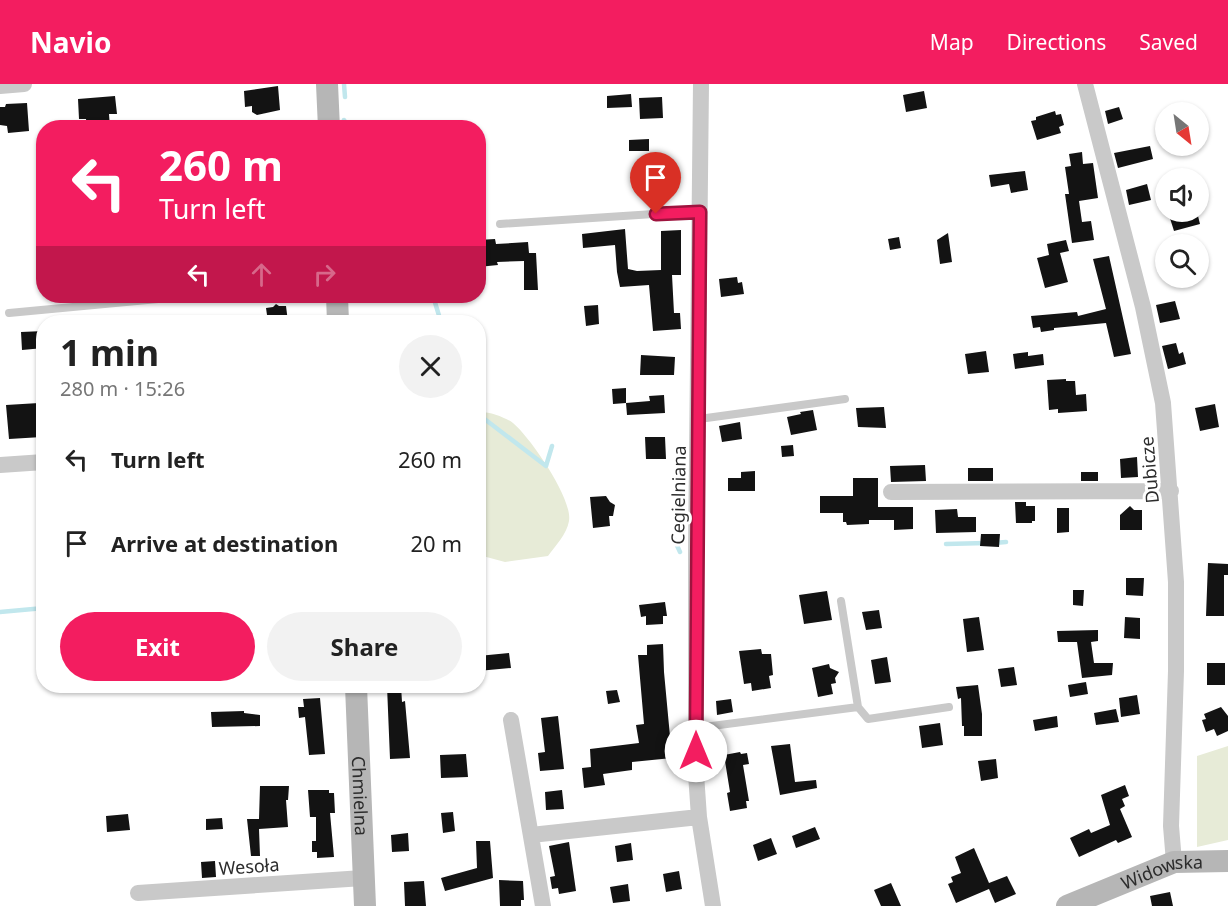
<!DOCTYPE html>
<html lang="en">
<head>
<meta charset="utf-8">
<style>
	body { margin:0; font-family:"Noto Sans",sans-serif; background:#f2f2f2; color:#222; height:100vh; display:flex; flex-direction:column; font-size:22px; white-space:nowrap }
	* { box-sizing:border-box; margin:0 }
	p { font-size:20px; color:#767676 }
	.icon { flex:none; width:33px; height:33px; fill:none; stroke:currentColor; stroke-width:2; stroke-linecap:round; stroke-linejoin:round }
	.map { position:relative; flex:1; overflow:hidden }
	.panel { position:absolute; left:36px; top:231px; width:450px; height:378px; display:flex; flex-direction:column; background:#fff; border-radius:24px; box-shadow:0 2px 4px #0004 }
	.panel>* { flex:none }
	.banner { position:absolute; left:36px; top:36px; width:450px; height:183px; border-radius:24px; box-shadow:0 2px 4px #0004; background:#f31d60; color:#fff; overflow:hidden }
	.needle { width:39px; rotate:150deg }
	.fabs { position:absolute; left:1155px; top:18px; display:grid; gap:12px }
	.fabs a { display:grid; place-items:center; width:54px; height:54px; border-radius:50%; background:#fff; box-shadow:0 2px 4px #0004; font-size:30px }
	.pin { position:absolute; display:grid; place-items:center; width:51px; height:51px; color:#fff; margin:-62px -26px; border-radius:50% 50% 50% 0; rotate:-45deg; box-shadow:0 0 6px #0007 }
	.pin .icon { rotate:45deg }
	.me { position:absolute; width:66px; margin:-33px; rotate:0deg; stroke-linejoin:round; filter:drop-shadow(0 0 4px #0008) }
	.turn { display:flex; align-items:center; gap:21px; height:126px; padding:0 24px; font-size:27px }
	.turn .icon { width:78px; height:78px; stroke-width:2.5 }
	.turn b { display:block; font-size:42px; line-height:51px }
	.lanes { display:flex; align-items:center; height:57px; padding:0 24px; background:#0003; justify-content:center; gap:30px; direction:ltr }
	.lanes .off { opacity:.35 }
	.round { display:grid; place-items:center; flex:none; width:63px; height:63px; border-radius:32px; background:#f2f2f2 }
	.overview { display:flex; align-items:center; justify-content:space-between; height:102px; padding:0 24px }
	h1 { font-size:36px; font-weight:700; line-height:45px }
	.action { display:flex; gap:12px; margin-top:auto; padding:12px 24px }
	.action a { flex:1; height:69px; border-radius:36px; background:#f31d60; color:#fff; font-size:24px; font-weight:700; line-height:69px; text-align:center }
	.action a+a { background:#f2f2f2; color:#222 }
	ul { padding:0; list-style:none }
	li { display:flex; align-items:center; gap:18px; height:84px; padding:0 24px }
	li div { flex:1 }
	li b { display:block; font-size:22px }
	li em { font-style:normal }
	header { display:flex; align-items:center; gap:36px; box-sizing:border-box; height:84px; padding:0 30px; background:#f31d60; color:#fff }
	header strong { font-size:28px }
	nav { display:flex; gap:33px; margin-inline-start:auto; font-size:21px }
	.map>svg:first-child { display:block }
	.green { fill:#e7ebd7 }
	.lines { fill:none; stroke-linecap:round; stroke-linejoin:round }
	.stream { stroke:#c1e7ed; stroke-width:4.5 }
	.building { fill:#131313 }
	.lane { stroke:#c9c9c9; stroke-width:8 }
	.street { stroke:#c9c9c9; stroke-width:16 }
	.secondary { stroke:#b6b6b6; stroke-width:22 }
	.route-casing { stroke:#9e133e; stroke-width:15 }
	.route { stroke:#f31d60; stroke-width:10 }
	.labels { text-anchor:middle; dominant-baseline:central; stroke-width:6; stroke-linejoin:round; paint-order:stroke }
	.street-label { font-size:18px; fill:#2c2c2c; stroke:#fff }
</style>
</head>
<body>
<header>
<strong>Navio</strong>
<nav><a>Map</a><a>Directions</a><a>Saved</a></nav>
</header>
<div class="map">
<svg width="1228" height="822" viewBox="0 0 1228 822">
	<rect width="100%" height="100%" fill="#fff"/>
	<path class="green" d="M479,328c9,-1 26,5 34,11 17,14 60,76 56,98 -2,13 -14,25 -21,35l-43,6 -26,-7z
		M1228,662v94l-31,7v-91z"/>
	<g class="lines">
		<path class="stream" d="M344,0l1,13
			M344,36l5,8
			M433,212l8,26
			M478,330l68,52 6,-20
			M674,455l6,13
			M994,459l12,-1
			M946,460l40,-1
			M0,528l44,-4"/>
	</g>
	<path class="building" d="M278,2l2,24 -23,5 -5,-3v-6l-7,1 -1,-16z
		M924,7l3,17 -21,4 -3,-17z
		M631,10l1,13 -25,1v-12z
		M115,12l2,18h-8l1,14h-23l-1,-9h-7l-1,-20z
		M662,13l1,21 -23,1 -1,-21z
		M27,19l2,28 -21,2 -1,-7 -7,-1v-18h5l1,-3z
		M1119,23l4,12 -15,5 -3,-13z
		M1055,27l1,4 5,-1 3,11 -5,2 2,6 -24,7 -6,-19 5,-1v-3z
		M649,55v12h-20v-11z
		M1150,62l3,13 -35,9 -4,-15z
		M1082,68l1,12 10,-1 5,35 -19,3 3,21 9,-1 3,19 -22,3 -7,-49h4l-4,-27 6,-1 -2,-12z
		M1025,87l3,19 -17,3 -2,-9 -18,3 -2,-12z
		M669,96l1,11h-3l1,6 -16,2 -1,-6h-6l-1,-12z
		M1147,100l4,16 -22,5 -3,-15z
		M1168,128h29l3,12 -26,7z
		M625,145l3,40 9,2 24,-1v-39l20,-1v45h-9l2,38h6l1,16 -28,2 -4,-46 -29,2 -3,-15 -2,-27 -32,3 -1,-14z
		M948,149l4,29 -12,2 -3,-24z
		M899,153l2,11 -11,2 -2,-11z
		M495,155l1,5 32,-2 1,11h7l2,37h-14v-29l-27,1 1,3 -20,2v-27z
		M1066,156l3,11 -9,2 8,29 -23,6 -8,-30 12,-3 -2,-11z
		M1109,172l22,98 -17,3 -8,-34 -52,5v2l-13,2 -1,-5 -7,1 -2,-12 46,-4 1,4 28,-7 -13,-50z
		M737,193l1,6 4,-1 2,12 -23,3 -2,-18z
		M1175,217l5,18 -20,4 -4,-18z
		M276,220l3,2h7l2,16h-20l-2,-14 7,-1z
		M598,221l1,19 -13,2 -2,-20z
		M44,247v17l-22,2 -1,-18z
		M1176,259l3,11 4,-2 3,12 -18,5 -6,-23z
		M986,267l3,21 -21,2 -3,-20z
		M1028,268v4l15,-2 1,11 -29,4 -2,-15z
		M641,271l34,2 -1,18h-34z
		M1066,295v2h9l1,14 10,-1 1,17 -29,2v-4l-9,1 -2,-30z
		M626,304v15l24,-2 -1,-5 15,-1 1,18 -38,2 -1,-12 -13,1 -1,-15z
		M39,319l3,34 -33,2 -3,-34z
		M1215,320l4,23 -19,4 -5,-23z
		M884,323l2,21 -28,-1 -2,-19z
		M813,326l4,20 -26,5 -4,-18 14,-3 -1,-2z
		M740,338l2,17 -20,3 -3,-16z
		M645,353h20l1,22h-20z
		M793,361l1,11 -12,1 -1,-11z
		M1137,373l1,20 -17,1 -1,-19z
		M925,381l1,16 -35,1 -1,-16z
		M968,384h25v13h-25z
		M755,387v20h-27v-13h13v-6z
		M1081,388h17v9h-17z
		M853,394h25v29h35v22l-19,1v-10h-25v4l-22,1 -1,-3h-3v-9h-23v-17h33z
		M606,412l4,6 5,3 -2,11h-4l1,10 -17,2 -3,-31z
		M1015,418h11v4h9v15h-3v2h-16z
		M1130,422l4,4h8v20h-22v-15z
		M1057,424h12v24l-12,1z
		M957,425l1,8h18v15l-40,1 -1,-23z
		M981,450h19l-1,13 -19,-1z
		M1208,479l20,1v11h-4v41h-18z
		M1126,494h18l-1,18 -17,-1z
		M1073,506h11l-1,16 -10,-1z
		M827,507l5,29 -28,4 -5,-29z
		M665,518l2,14h-4v8l-17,1v-9l-5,1 -2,-12z
		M879,526l3,18 -16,2 -4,-18z
		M979,533l5,33 -17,2 -4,-33z
		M1125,533l15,1v21l-16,-1z
		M1098,546v11l-7,1 3,21h19l-1,12 -30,3 -5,-36h-19l-1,-11z
		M663,560l1,28 8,86 -40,4v8l-29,4 2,11 -21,3 -2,-20 9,-1 -1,-18 49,-6 -3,-18 8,-1 -6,-69h9v-10z
		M761,565l1,5h9l2,21 -4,1 2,12 -19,3 -1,-8 -7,1 -5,-33z
		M509,569l2,15 -33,3v-15z
		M887,573l4,25 -16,2 -4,-24z
		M1207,579h18v22h-18z
		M829,580l1,4 9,4 -4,6 1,5 -5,1 2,10 -15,3 -6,-29z
		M1014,583l3,18 -16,2 -3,-18z
		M1086,598l2,12 -18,3 -2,-12z
		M978,601l4,29v22h-18v-10h-2l-1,-28 -3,1 -2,-12z
		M387,602h14l1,16 3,-1 5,57 -20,1z
		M617,606l3,12 -12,2 -2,-13z
		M1137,611l3,19 -19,3 -2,-19z
		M320,614l5,56 -16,1 -4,-38 -6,1 -1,-11h6l-1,-8z
		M731,615l2,13 -16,3 -1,-14z
		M1221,623l7,9v15l-11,5 -3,-7 -8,3 -4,-12 4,-1 -2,-5z
		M1116,625l3,13 -23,3 -2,-12z
		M244,627v2l16,2v11l-48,1 -1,-15z
		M558,632l6,53 -24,2 -2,-18 7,-1 -4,-34z
		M1057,632l1,11 -23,4 -2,-11z
		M940,639l3,22 -21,3 -3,-22z
		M790,660l5,38 21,-2 1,8 -37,7 -9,-49z
		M740,668l1,2 6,-1 2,11 -6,1 6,36h-3l1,7 -17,3 -3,-18 3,-1 -6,-37z
		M466,670l2,23 -27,1 -1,-23z
		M996,675l2,19 -17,3 -3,-20z
		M1125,701l4,11 -7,3 3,7 -5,3 12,28 -14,6 -2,-3 -37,17 -9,-19 19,-9 2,4 19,-8 -9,-30z
		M260,702h29l-1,14h-2l2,27 -29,2 1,27h-9l-4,-37h12z
		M308,706h21v3h5l1,20h-5l4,44 -17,1v-6h-5v-11h4v-24h-6z
		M562,706l2,19 -18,1 -1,-18z
		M453,728l2,19 -12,2 -2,-20z
		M128,730l2,16 -23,2 -1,-16z
		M222,734l1,11 -17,1v-11z
		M815,743l5,12 -24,9 -4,-12z
		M408,749l1,18 -17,1 -1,-17z
		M771,754l6,16 -19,7 -5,-16z
		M476,757h14l3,37 -48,13 -4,-13 36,-10z
		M569,758l7,49 -17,3 -1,-6 -6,1 -2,-12 5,-1 -6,-30z
		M631,759l2,17 -16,2 -2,-16z
		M974,764l15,35 18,-7 9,18 -21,9 -6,-14 -33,14 -8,-19 5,-2 -2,-5 10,-4 -6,-16z
		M215,777l1,16 -14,1 -1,-16z
		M679,787l3,18 -16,3 -3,-18z
		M499,796l24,1 1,19h-3v6h-21z
		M424,797l2,25h-21l-1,-24z
		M891,799l10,23h-20l-7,-16z
		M628,800l2,17 -17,2 -3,-16z
		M1170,808l3,14h-21l-2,-10z"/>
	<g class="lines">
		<path class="lane" d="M500,140l200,-13
			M9,229l181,-17
			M699,335l146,-20
			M841,517l17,106
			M696,644l162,-21 10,12 81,-12"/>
		<path class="street" d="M701,0l-5,465v225l3,43 14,89
			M1085,0l58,223 20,96 13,179v89l-5,155 3,36
			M0,2l24,-2
			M0,381l44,-3
			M891,408l280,-1
			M511,636l32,186
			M531,751l168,-18
			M138,809l225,-15"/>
		<g class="secondary">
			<path d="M327,0l2,44"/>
			<path d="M337,212l1,26"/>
			<path id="s1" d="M356,602l9,220"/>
			<path id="s2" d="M1067,822l107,-44 54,-1"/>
		</g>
	</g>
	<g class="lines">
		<g class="route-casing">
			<path id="route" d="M656,130l44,-2 -4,539"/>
		</g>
		<use href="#route" class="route"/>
	</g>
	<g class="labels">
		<g class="street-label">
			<text transform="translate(1149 386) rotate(-95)">Dubicze</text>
			<text transform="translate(678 411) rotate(-89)">Cegielniana</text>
			<text stroke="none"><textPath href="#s1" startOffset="110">Chmielna</textPath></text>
			<text transform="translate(249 782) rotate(-4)">Wesoła</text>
			<text stroke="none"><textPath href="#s2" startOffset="102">Widowska</textPath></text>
		</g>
	</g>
</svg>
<div class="fabs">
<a><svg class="needle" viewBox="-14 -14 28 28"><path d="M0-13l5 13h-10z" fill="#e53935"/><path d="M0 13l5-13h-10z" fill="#767676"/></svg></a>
<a><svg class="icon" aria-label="sound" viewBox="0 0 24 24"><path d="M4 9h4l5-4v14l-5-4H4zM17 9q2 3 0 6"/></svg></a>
<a><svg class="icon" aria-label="search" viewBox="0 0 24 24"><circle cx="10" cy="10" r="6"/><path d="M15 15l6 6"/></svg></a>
</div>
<div class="pin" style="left:656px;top:130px;background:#d93025"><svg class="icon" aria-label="arrive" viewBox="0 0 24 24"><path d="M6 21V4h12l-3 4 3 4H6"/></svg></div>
<svg class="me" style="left:696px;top:667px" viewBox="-20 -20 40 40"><circle r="19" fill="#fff"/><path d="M0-13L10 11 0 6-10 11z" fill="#f31d60"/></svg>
<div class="banner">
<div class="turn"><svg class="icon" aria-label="left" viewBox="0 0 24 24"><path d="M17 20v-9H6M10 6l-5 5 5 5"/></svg><div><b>260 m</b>Turn left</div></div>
<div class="lanes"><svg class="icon" aria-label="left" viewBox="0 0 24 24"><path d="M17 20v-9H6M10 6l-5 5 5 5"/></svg><svg class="icon off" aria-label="ahead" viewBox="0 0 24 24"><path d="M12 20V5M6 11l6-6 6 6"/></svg><svg class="icon off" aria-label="right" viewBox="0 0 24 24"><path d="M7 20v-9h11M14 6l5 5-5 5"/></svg></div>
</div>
<section class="panel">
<div class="overview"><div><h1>1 min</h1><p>280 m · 15:26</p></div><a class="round"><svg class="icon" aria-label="close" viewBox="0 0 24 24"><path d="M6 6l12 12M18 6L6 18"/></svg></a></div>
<ul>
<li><svg class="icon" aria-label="left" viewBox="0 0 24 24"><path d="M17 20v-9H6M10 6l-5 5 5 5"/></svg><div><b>Turn left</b></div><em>260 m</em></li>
<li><svg class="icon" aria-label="arrive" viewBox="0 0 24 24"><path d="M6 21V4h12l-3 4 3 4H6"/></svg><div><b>Arrive at destination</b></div><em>20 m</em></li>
</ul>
<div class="action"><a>Exit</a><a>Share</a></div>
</section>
</div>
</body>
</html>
